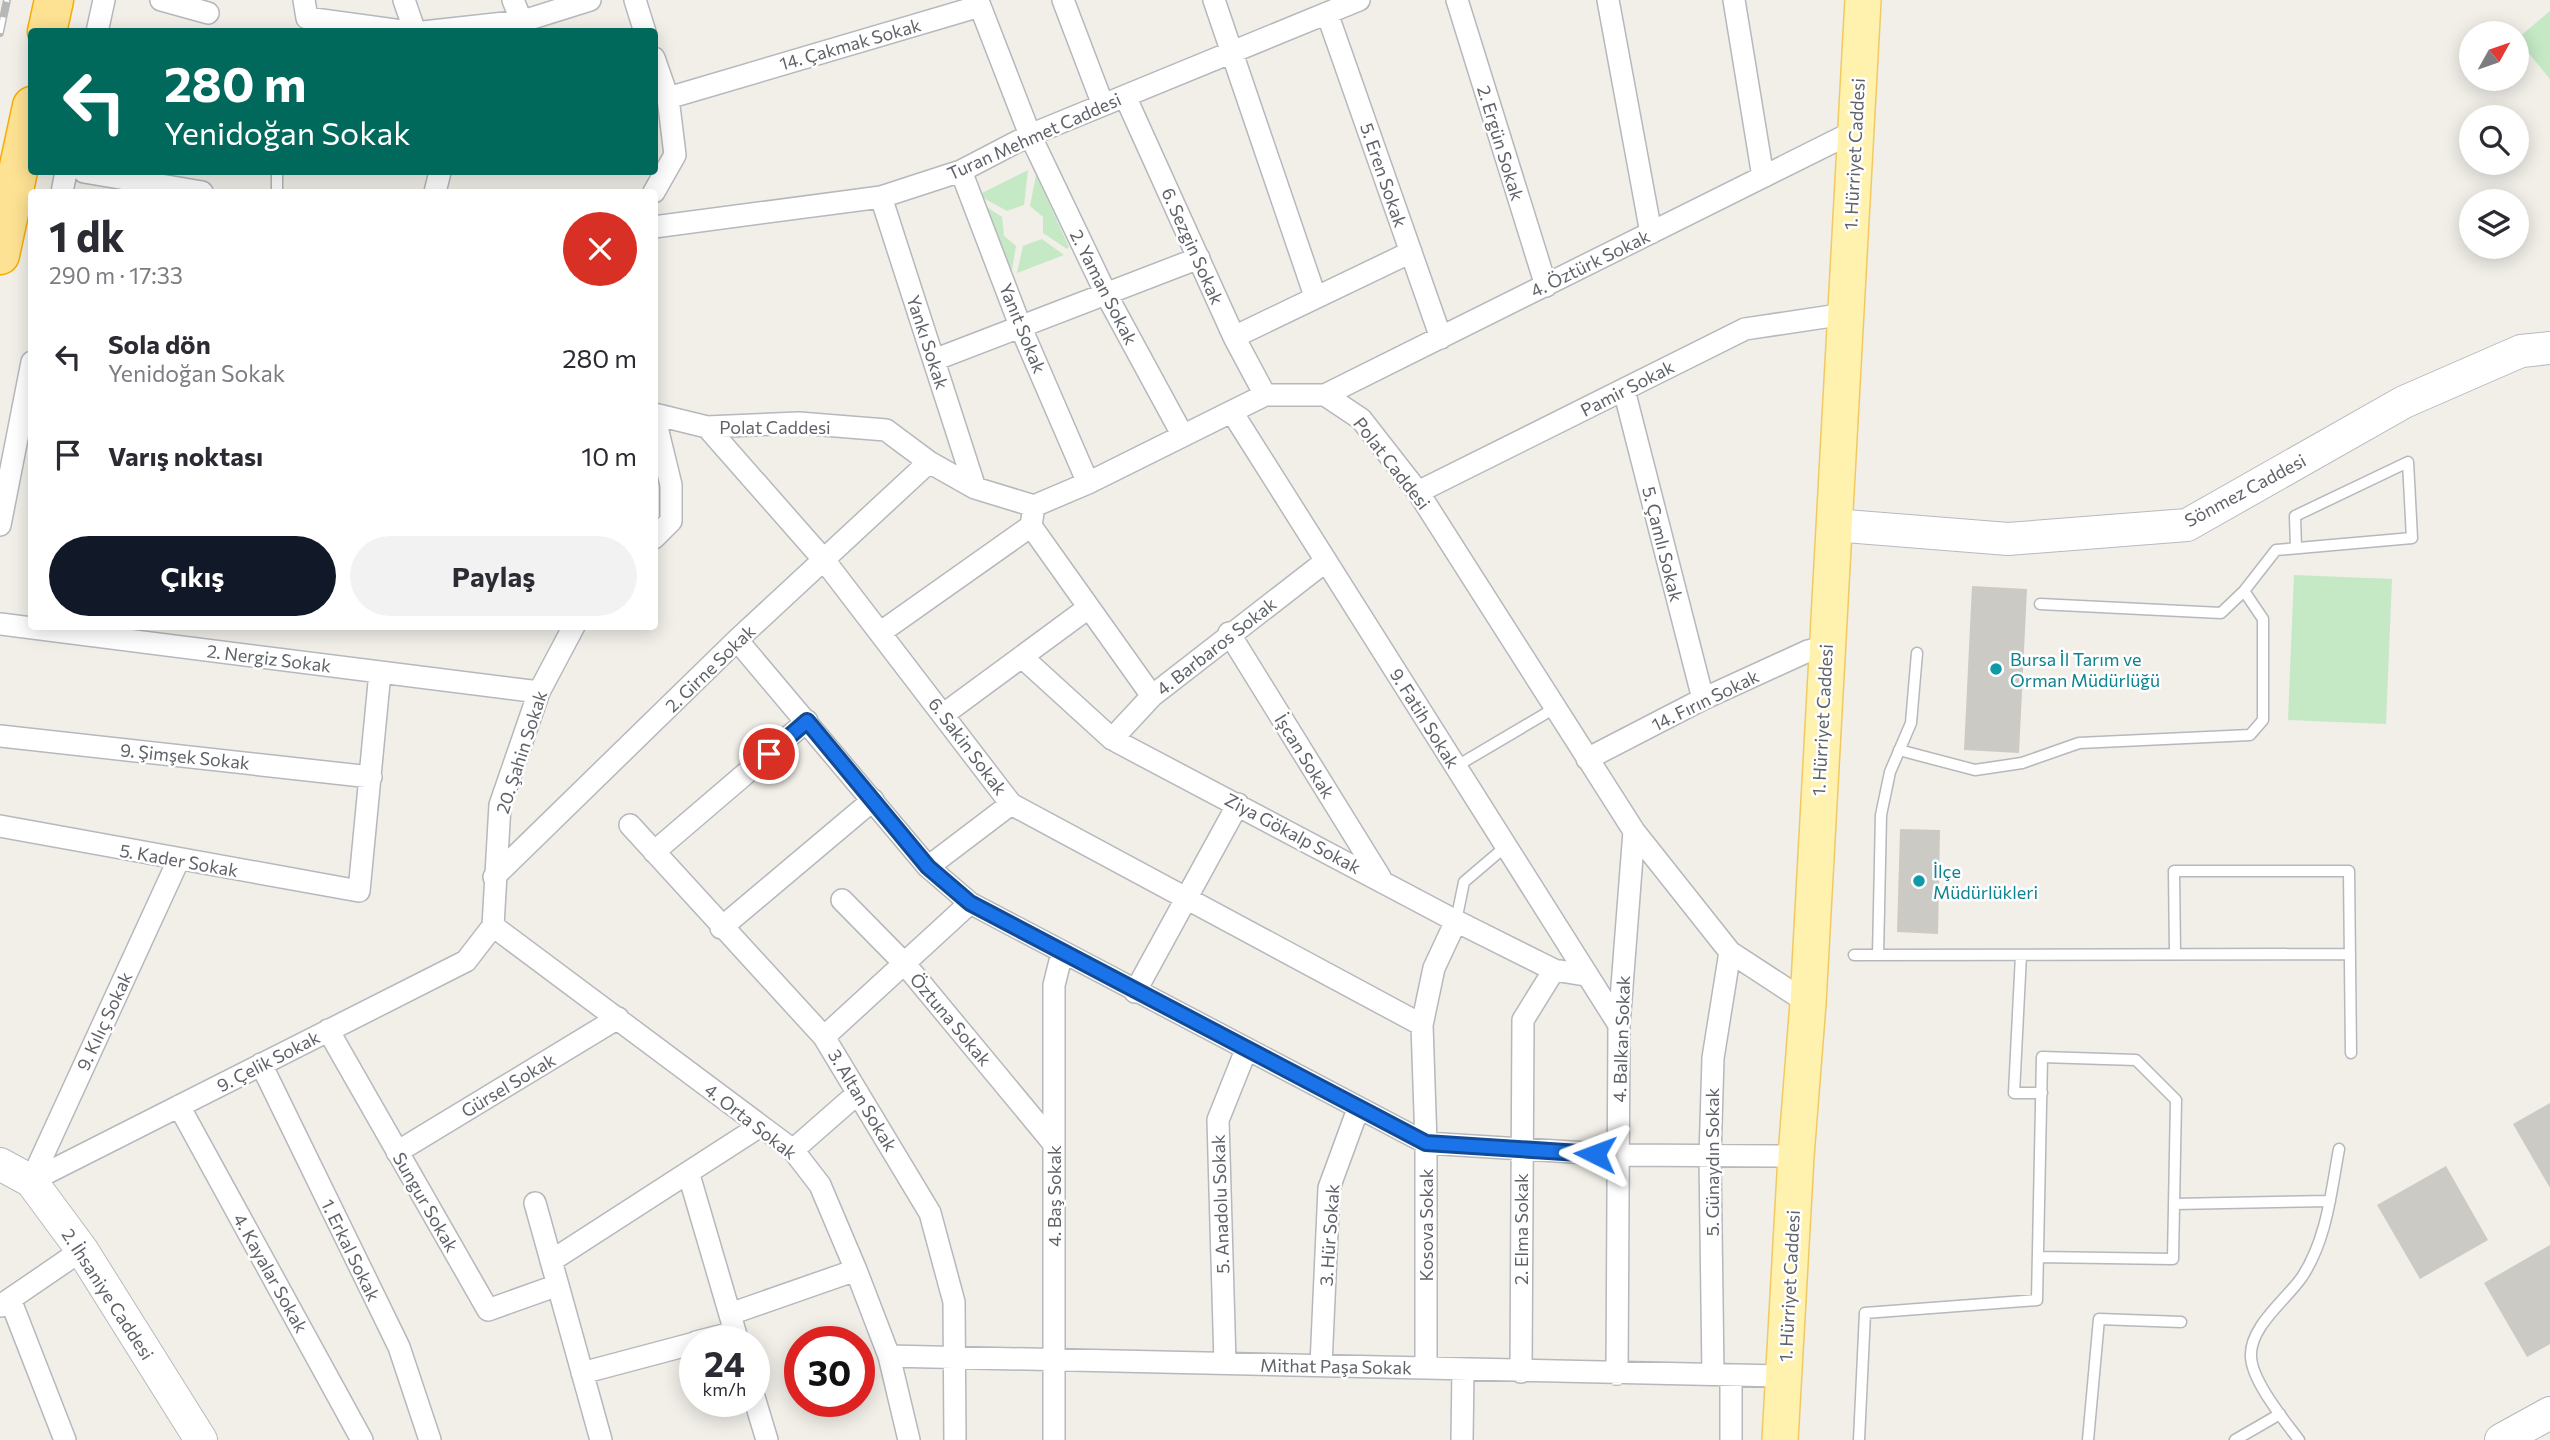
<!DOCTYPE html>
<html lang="tr">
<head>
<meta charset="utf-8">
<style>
	body { margin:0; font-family:Commissioner,sans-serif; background:#f2f2f3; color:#2b2b33; height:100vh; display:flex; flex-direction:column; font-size:26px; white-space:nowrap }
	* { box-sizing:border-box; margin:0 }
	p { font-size:23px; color:#7c7c81 }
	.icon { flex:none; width:38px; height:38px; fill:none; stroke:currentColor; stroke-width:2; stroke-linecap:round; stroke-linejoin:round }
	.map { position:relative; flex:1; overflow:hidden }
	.drawer { position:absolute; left:28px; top:189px; width:630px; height:441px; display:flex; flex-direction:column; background:#fff; border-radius:7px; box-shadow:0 4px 18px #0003 }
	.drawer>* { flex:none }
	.guide { position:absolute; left:28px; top:28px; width:630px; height:147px; border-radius:7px; box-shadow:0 4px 18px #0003; background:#00695c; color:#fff; overflow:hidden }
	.needle { width:46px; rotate:50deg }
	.controls { position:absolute; left:2459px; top:21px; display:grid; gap:14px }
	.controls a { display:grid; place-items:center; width:70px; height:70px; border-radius:50%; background:#fff; box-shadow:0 4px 18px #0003; font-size:35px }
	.speed { position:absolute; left:679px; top:1326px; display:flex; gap:14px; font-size:35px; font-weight:700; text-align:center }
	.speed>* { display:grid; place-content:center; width:91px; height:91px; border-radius:50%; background:#fff; box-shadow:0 4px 18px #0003; line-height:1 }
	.speed small { font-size:18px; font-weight:400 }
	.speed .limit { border:10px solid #d22; background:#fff; color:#111 }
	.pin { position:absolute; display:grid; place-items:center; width:60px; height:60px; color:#fff; margin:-30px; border:4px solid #fff; border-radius:50%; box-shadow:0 2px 7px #0007 }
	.me { position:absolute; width:77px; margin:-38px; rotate:273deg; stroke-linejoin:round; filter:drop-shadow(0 0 5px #0008) }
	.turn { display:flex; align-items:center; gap:24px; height:147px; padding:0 21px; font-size:32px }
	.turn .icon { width:91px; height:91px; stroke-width:2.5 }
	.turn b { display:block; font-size:49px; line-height:60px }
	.round { display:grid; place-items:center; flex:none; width:74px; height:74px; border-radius:37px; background:#f2f2f3 }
	.summary { display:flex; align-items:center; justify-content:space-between; height:119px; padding:0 21px }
	h1 { font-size:42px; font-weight:700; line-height:52px }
	.primary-button { display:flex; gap:14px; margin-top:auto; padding:14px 21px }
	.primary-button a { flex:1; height:80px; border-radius:42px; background:#111827; color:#fff; font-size:28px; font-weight:700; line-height:80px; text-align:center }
	.primary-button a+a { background:#f2f2f3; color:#2b2b33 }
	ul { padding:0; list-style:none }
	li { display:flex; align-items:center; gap:21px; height:98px; padding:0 21px }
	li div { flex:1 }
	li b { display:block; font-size:26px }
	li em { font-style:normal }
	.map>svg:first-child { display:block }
	.green { fill:#c5e8c5 }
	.building { fill:#cccac5 }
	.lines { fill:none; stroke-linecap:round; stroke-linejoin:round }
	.lane-casing { stroke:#b5b8bc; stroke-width:13 }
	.street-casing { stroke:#b5b8bc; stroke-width:24 }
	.secondary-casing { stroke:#b6babf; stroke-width:34 }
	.primary-casing { stroke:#f2c960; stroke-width:38 }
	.highway-casing { stroke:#f9ab00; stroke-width:41 }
	.lane { stroke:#fff; stroke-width:10 }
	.street { stroke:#fff; stroke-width:21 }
	.secondary { stroke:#fff; stroke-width:32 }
	.primary { stroke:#fff2af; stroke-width:35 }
	.highway { stroke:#fde293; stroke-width:38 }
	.rail-casing { stroke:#b6b7b8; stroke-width:8 }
	.rail { stroke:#fff; stroke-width:5; stroke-dasharray:16; stroke-linecap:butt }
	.route-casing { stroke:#114b97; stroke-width:18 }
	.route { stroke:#1a73e8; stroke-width:12 }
	.culture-dot { fill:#0f9aa8; stroke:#fff; stroke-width:2.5 }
	.labels { text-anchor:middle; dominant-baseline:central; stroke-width:5; stroke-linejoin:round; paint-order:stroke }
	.street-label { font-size:18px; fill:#5f6368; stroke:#fff }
	.culture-label { font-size:18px; fill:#0d838f; stroke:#fff; text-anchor:start }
</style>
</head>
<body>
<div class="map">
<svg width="2550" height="1440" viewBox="0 0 2550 1440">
	<rect width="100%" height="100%" fill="#f1efe8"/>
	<path class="green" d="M2550,11v68l-33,-40z
		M1028,170l-4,35 -17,6 -29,-16z
		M1036,175l33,72 -2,2 -24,-16v-16l-13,-11z
		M976,200l26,17 2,19 12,10 -5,29z
		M1042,239l22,16 -47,18 6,-27z
		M2294,575l98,4 -6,145 -98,-4z"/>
	<path class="building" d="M1972,586l55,3 -8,164 -55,-3z
		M1900,829l40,1 -2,104 -41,-2z
		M2550,1103v85l-37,-64z
		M2446,1166l42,74 -68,39 -43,-74z
		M2550,1245v99l-23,13 -43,-74z"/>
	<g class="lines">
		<g class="lane-casing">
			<path id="lane" d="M277,172v20
				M2040,604l181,9 23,-22 32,-41 136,-12 -4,-76 -113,54 1,32
				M1899,750l76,20 47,-7 57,-20 171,-8 13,-15v-101l-19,-28
				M1455,767l100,-59
				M1456,921l8,-39 41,-35
				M2175,954l-1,-83h175l2,182
				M1854,955l496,-1
				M1878,955l3,-140 9,-43 21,-49 6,-70
				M2021,955l-7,138h28
				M2174,1204l156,-3
				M1859,1440l6,-127 172,-13c2,-81 4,-162 5,-243l94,3 40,40 -3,159 -135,-2
				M2088,1440l11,-121 82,3
				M2235,1440l45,-26
				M2299,1440c-15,-20 -47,-59 -48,-83 -2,-30 35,-57 51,-80 25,-38 29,-85 37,-128"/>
		</g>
		<g class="street-casing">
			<path id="street" d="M161,0l47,13
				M304,0l3,18 102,14
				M404,0l11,32
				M513,0l13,32
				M635,0l10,32
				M1063,0l40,105
				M1214,0l101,296
				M1457,0l89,286
				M1608,0l43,233
				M1734,0l29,177
				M1327,13l114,325
				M97,32l7,-32
				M423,32l100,-11 67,-21
				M1125,96l109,241 31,58
				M668,98l312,-92 50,129 77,161 76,140
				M961,171l60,157 67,155
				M84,172l118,20
				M62,192l4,-20
				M435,192l5,-20
				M654,192l21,-37 -7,-57 -14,-40
				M881,197l94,291
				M654,227l227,-30 80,-26 69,-36 329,-135
				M1234,337l177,-85
				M934,360l265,-102
				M1624,390l79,309
				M1325,395l530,-264
				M1232,412l387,613
				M654,414l53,13 92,-4 87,7 43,32 46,26 59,18 54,-23 177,-88h60l36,24 57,73 216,339 96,121 78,51
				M654,415l17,70v36l-17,17
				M707,427l117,133 187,244 411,221
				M1418,492l327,-163 100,-15
				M1034,506l-3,20 121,170
				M0,525l32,-163
				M0,624l539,68
				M881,632l150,-106
				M1229,633l151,244
				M737,640l191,227 42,36 456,240 193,12 177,1
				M1022,657l90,82 344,182 98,49 31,5
				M944,714l144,-106
				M0,736l371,41
				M1112,739l40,-43 174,-135
				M1587,759l116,-60 105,-48 18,-4
				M630,825l194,212 106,176 24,89 1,138
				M0,826l359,65 21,-219
				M654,852l153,-131
				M928,867l83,-63
				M494,877l243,-237 192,-178
				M842,900l62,63 150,181
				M493,926l300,224 27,35 36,85 33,86 20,84
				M493,926l7,-121 39,-113 35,-66
				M721,928l152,-128
				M1135,992l103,-188
				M328,1030l160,280 70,-25
				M824,1037l146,-134
				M261,1064l138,283 31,93
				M179,1106l183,334
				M793,1150l65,-57
				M397,1152l221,-134
				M689,1175l49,167
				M31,1181l435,-220 27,-35
				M31,1181l147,-320
				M535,1203l66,237
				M551,1261l209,-135
				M10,1299l55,141
				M0,1306l82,-56
				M730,1314l126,-44
				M696,1342l39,-10
				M889,1356l895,20
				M1225,1363l-7,-243 28,-70
				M1321,1365l8,-177 29,-79
				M1426,1368v-225l-4,-118 12,-57 22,-47
				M1521,1372l2,-352 31,-50
				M582,1373l113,-30
				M1617,1374l2,-349 15,-194
				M1713,1374l-3,-217 3,-99 17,-106
				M1731,1375v65
				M754,1397l13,43
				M1054,1440v-455l8,-32
				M1462,1440l1,-71"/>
		</g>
		<g class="secondary-casing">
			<path id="secondary" d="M1833,525l175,14 179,-14 217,-123 117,-51 29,-3
				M0,1164l31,17 51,69 119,190
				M2501,1440l49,-27"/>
		</g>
		<g class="primary-casing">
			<path id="primary" d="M1780,1440l16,-284 12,-153 55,-1003"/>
		</g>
		<g class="highway-casing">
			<path id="highway" d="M47,32l7,-32
				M0,255l32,-149"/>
		</g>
		<use href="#lane" class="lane"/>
		<use href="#street" class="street"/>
		<use href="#secondary" class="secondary"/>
		<use href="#primary" class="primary"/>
		<use href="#highway" class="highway"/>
		<g class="rail-casing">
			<path id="rail" d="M0,33l7,-33"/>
		</g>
		<use href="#rail" class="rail"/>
	</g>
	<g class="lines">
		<g class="route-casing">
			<path id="route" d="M769,754l38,-33 121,146 42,36 456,240 169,11"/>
		</g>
		<use href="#route" class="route"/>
	</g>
	<g class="culture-dot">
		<circle cx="1996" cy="669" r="7"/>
		<circle cx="1919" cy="881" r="7"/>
	</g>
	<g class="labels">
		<g class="street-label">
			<text transform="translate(850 44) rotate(-16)">14. Çakmak Sokak</text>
			<text transform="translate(1034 136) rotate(-24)">Turan Mehmet Caddesi</text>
			<text transform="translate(1501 143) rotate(73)">2. Ergün Sokak</text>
			<text transform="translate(1854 154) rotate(-87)">1. Hürriyet Caddesi</text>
			<text transform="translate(1384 175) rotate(71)">5. Eren Sokak</text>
			<text transform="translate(1193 246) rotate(66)">6. Sezgin Sokak</text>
			<text transform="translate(1590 263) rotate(-26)">4. Öztürk Sokak</text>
			<text transform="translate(1104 287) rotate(63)">2. Yaman Sokak</text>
			<text transform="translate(1023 328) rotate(68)">Yanıt Sokak</text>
			<text transform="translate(928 342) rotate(72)">Yankı Sokak</text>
			<text transform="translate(1627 388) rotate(-27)">Pamir Sokak</text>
			<text x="775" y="427">Polat Caddesi</text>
			<text transform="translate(1392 463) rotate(52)">Polat Caddesi</text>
			<text transform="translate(2245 490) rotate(-28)">Sönmez Caddesi</text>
			<text transform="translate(1663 544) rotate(76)">5. Çamlı Sokak</text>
			<text transform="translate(1216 646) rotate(-38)">4. Barbaros Sokak</text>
			<text transform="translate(269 658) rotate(7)">2. Nergiz Sokak</text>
			<text transform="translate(710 668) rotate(-44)">2. Girne Sokak</text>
			<text transform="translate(1705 700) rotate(-26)">14. Fırın Sokak</text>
			<text transform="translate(1425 718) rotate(58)">9. Fatih Sokak</text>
			<text transform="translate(1822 720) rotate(-87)">1. Hürriyet Caddesi</text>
			<text transform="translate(968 746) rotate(53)">6. Sakin Sokak</text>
			<text transform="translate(521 752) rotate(-72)">20. Şahin Sokak</text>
			<text transform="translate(185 756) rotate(6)">9. Şimşek Sokak</text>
			<text transform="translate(1305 756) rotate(58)">İşcan Sokak</text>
			<text transform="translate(1293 833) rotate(28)">Ziya Gökalp Sokak</text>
			<text transform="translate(179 860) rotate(10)">5. Kader Sokak</text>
			<text transform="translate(951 1019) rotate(50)">Öztuna Sokak</text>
			<text transform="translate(104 1021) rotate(-65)">9. Kılıç Sokak</text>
			<text transform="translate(1621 1039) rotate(-88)">4. Balkan Sokak</text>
			<text transform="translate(268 1061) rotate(-27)">9. Çelik Sokak</text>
			<text transform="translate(508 1085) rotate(-31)">Gürsel Sokak</text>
			<text transform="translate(863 1100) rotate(59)">3. Altan Sokak</text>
			<text transform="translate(751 1121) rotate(38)">4. Orta Sokak</text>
			<text transform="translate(1712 1162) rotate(-90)">5. Günaydın Sokak</text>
			<text transform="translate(1054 1196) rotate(-90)">4. Baş Sokak</text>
			<text transform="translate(426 1202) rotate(60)">Sungur Sokak</text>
			<text transform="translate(1220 1204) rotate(-92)">5. Anadolu Sokak</text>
			<text transform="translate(1426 1225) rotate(-90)">Kosova Sokak</text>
			<text transform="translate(1521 1229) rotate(-90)">2. Elma Sokak</text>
			<text transform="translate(1329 1235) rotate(-86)">3. Hür Sokak</text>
			<text transform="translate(351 1250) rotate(64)">1. Erkal Sokak</text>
			<text transform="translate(271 1273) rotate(61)">4. Kayalar Sokak</text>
			<text transform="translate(1789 1286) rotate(-87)">1. Hürriyet Caddesi</text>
			<text transform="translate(108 1294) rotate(57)">2. İhsaniye Caddesi</text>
			<text transform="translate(1336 1366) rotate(1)">Mithat Paşa Sokak</text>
		</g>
		<g class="culture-label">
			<text x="2010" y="659">Bursa İl Tarım ve<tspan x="2010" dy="21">Orman Müdürlüğü</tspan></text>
			<text x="1933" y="871">İlçe<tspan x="1933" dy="21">Müdürlükleri</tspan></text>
		</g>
	</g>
</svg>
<div class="controls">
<a><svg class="needle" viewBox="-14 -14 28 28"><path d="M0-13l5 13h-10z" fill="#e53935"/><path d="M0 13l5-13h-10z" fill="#7c7c81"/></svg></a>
<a><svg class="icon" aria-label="search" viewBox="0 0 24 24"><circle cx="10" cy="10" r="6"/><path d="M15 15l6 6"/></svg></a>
<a><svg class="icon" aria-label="layers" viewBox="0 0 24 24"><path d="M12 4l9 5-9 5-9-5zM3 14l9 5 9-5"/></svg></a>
</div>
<div class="speed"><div>24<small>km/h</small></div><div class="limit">30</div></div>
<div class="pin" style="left:769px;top:754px;background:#d93025"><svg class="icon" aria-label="arrive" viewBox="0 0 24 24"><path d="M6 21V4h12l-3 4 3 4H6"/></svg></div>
<svg class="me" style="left:1595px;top:1154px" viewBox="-20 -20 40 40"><path d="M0-17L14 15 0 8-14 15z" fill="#1a73e8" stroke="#fff" stroke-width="4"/></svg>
<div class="guide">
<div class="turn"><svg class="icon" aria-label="left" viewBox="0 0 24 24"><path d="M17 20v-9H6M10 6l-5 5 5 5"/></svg><div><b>280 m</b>Yenidoğan Sokak</div></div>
</div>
<section class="drawer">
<div class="summary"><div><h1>1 dk</h1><p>290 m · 17:33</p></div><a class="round" style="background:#d93025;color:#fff"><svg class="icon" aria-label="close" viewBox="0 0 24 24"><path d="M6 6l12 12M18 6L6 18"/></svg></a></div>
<ul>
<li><svg class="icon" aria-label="left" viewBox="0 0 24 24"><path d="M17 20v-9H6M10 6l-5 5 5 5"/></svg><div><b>Sola dön</b><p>Yenidoğan Sokak</p></div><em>280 m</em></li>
<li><svg class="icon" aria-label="arrive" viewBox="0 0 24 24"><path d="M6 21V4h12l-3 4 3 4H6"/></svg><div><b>Varış noktası</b></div><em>10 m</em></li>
</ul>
<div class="primary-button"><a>Çıkış</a><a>Paylaş</a></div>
</section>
</div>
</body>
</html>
